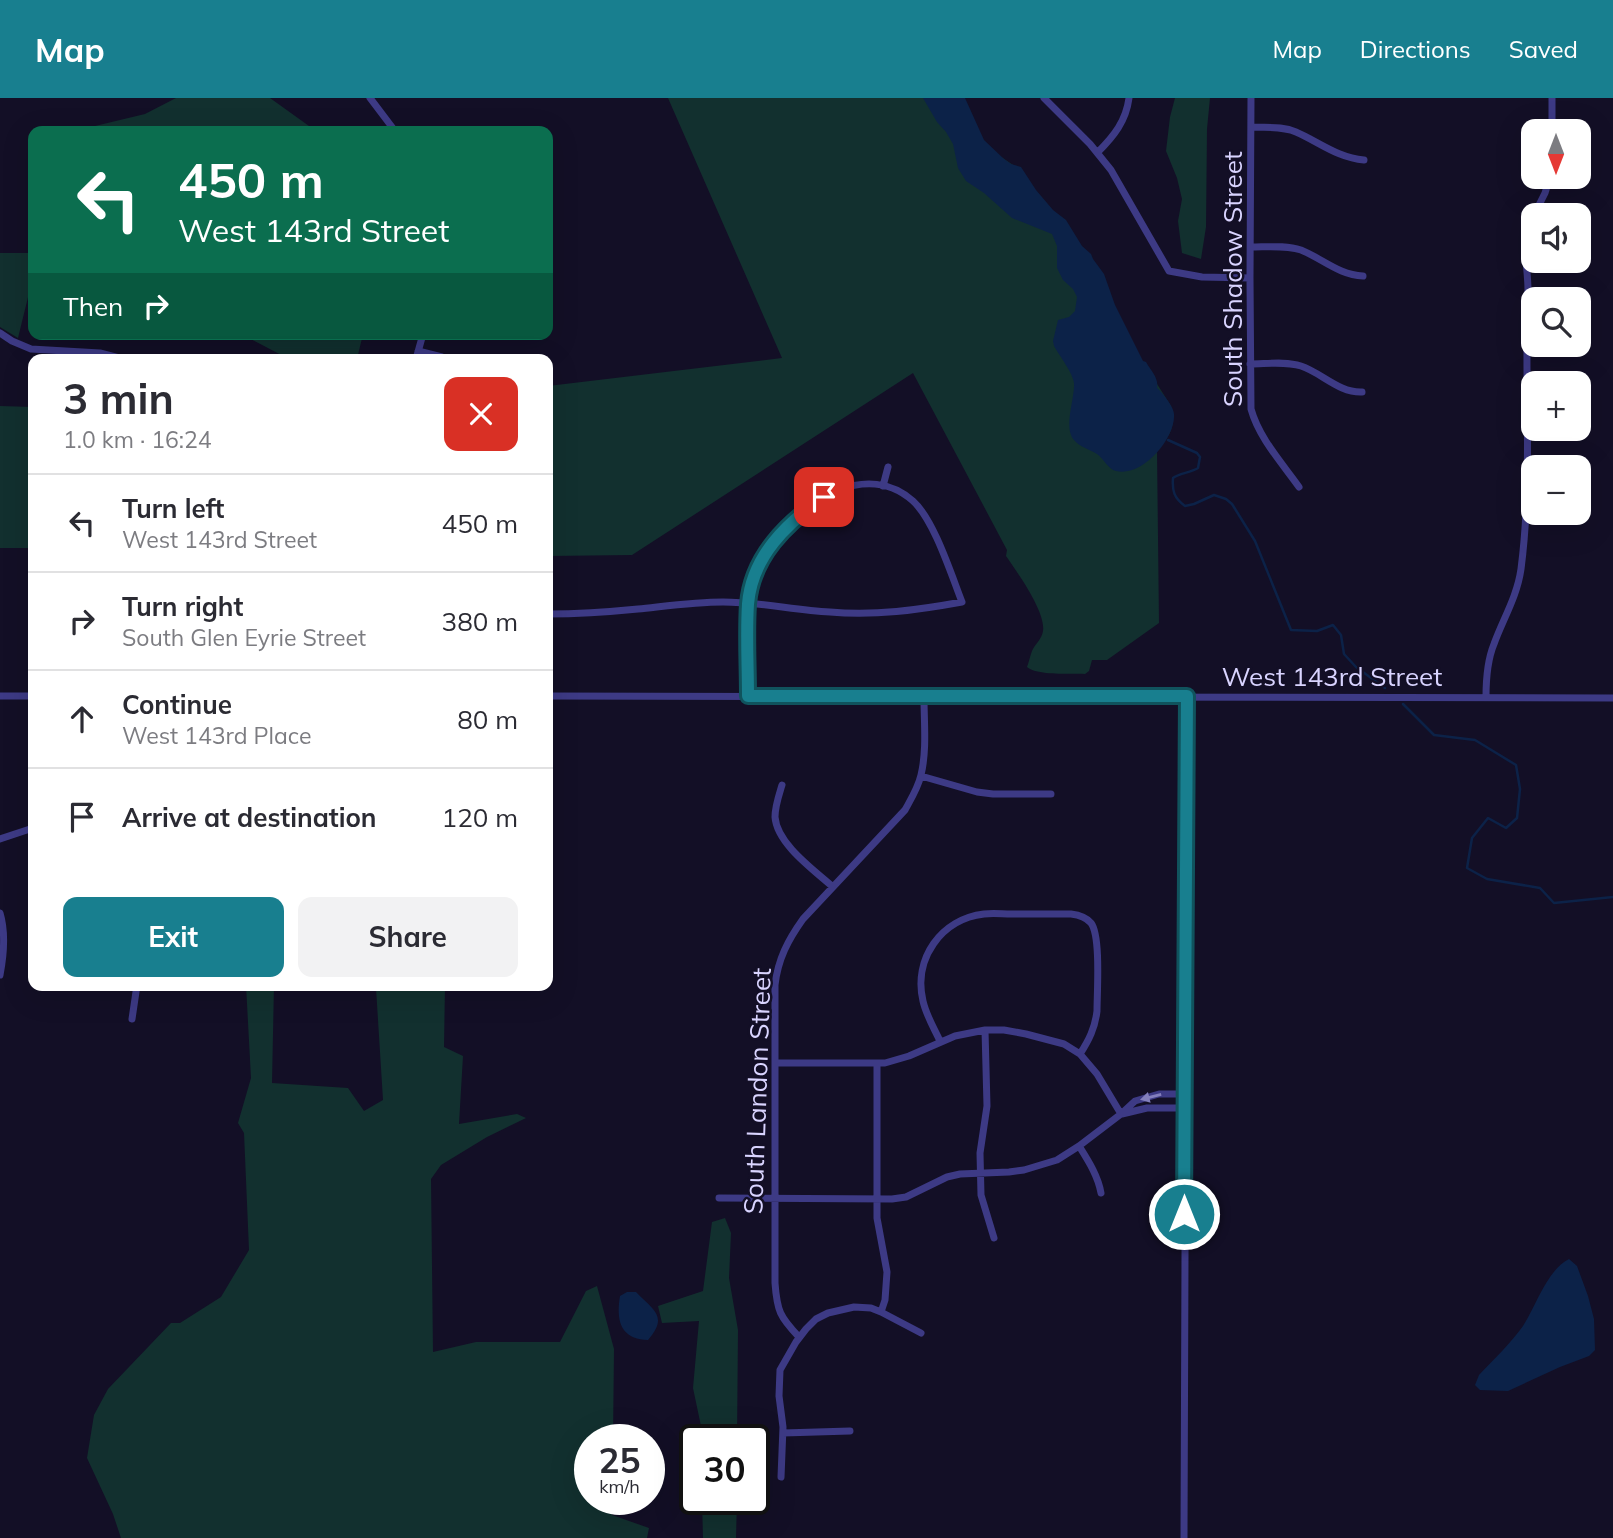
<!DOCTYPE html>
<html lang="en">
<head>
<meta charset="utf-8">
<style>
	body { margin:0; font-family:Mulish,sans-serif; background:#f2f2f3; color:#2b2b33; height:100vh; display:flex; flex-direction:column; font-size:26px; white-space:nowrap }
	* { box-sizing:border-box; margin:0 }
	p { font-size:23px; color:#7c7c81 }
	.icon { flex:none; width:38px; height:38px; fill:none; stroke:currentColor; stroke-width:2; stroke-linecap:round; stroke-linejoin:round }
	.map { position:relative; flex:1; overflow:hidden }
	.panel { position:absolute; left:28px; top:256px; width:525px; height:637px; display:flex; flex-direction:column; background:#fff; border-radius:14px; box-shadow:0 7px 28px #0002 }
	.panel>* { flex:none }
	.guide { position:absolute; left:28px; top:28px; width:525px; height:214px; border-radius:14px; box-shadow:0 7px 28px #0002; background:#0b6e4f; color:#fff; overflow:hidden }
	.needle { width:46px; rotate:180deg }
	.buttons { position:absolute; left:1521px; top:21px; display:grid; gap:14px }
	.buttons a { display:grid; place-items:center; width:70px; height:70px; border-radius:14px; background:#fff; box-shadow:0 7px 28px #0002; font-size:35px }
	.speed { position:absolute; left:574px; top:1326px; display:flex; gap:14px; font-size:35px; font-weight:700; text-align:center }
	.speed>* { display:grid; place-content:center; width:91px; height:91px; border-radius:50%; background:#fff; box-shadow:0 7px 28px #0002; line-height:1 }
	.speed small { font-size:18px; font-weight:400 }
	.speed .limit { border:4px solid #111; border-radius:10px; background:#fff; color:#111 }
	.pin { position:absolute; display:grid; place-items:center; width:60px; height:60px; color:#fff; margin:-30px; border-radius:14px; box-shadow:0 4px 10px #0006 }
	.me { position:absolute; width:77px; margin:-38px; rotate:0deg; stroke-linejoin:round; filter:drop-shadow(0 0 5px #0008) }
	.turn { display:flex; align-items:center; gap:24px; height:147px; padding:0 35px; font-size:32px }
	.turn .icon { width:91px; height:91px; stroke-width:2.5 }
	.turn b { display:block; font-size:49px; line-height:60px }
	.then { display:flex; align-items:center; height:66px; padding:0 35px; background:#0003; gap:14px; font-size:26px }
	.round { display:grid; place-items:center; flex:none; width:74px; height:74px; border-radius:14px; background:#f2f2f3 }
	.overview { display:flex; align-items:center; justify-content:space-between; height:119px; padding:0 35px }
	h1 { font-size:42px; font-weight:700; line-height:52px }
	.button { display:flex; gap:14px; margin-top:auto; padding:14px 35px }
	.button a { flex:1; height:80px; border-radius:14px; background:#187f8f; color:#fff; font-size:28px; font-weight:700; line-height:80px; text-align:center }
	.button a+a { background:#f2f2f3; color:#2b2b33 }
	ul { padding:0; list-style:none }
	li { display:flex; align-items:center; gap:21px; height:98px; padding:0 35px; border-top:2px solid #e1e1e2 }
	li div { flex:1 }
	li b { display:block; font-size:26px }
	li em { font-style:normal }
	header { display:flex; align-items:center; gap:42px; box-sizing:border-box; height:98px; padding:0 35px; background:#187f8f; color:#fff }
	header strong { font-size:33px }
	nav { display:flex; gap:38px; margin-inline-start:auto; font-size:24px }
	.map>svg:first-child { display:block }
	.green { fill:#12302f }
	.water { fill:#0c2248 }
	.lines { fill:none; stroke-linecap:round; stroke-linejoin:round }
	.stream { stroke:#0c2248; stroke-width:2.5 }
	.street { stroke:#3d3a85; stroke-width:7 }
	.oneway { fill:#837fbc }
	.route-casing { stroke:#10535d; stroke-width:18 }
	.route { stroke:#187f8f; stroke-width:12 }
	.labels { text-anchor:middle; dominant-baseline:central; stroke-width:5; stroke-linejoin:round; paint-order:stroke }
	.street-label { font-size:26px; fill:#d9d4ff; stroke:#130f26 }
</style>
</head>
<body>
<header>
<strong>Map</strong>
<nav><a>Map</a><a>Directions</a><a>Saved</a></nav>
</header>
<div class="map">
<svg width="1613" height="1440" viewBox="0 0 1613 1440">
	<rect width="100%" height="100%" fill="#130f26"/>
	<path class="green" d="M176,0h94l46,33h-273v-2l52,-3 50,-12z
		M668,0h294l17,44 43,29 149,235c5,20 0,29 -14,44l2,173 -52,37h-15l-3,11 -4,3c-15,-1 -47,2 -58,-7 2,-5 3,-11 5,-16 3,-7 10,-12 11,-20 3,-19 -26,-59 -37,-75l1,-6 -94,-177 -281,182 -84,1v-170l234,-28z
		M1175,0h35l-3,31 -1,98 -5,32 -19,-6 -4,-32 4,-22 -5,-21 -11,-27 4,-34z
		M0,155h33v31l-2,1 -13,53 -18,-11z
		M241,236h122l-6,25h-68z
		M0,308l33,1v141h-33z
		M246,887h28l-2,98 76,5 16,23 19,-11 -7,-112 2,-3h67l-1,62 19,9 -4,68 58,-10 9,4 -39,19 -46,28 -10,14 2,173 43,-10h84l26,-51 11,-5 17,63 -1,91h-23v60h22v15l37,13 -2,10h-526l-8,-24 -26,-56 7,-43 14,-26 63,-66h9l41,-26 28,-47 -5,-117 -6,-10 13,-45z
		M725,1120l6,15 -2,45 9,52 -1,110h-36v-14l-8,-38 6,-67 -37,2 -4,-17 45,-15 9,-69z
		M702,1402h35l-1,38h-33z"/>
	<path class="water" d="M923,0h42l19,42 20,19 7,5 10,3 15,23 17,20 13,10 16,26 9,8 2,5 11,15 11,31 28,56 3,1c5,9 13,16 11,26 5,4 17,19 17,26 2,24 -32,64 -58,57 -8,-2 -12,-12 -19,-17 -8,-5 -17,-7 -23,-14 -11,-13 1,-41 0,-57 -1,-10 -15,-28 -20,-37l-1,-5 5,-21 11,-3 6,-6 2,-14 -4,-8 -10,-9 -6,-12v-22l-5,-12 -40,-16 -28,-25 -18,-12 -8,-13 -5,-24 -7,-12 -9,-10z
		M1569,1161l8,7 11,30 6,23 1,31 -6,6 -29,11 -52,24 -28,-1 -5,-5 4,-10c15,-16 32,-32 44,-49 13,-20 24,-56 46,-67z
		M627,1194h9c17,18 33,24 12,48 -28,-1 -32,-20 -28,-44z"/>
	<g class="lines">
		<path class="stream" d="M1168,342l29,13 3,4 -2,11c-8,5 -19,5 -25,10 -1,13 1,20 12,28l9,-2 20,-9 12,4 6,5 23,37 36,89 26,1 16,-6 8,10 3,19 12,13 29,21
			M1403,606l31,31 41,5 41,25 4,24 -3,29 -11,10 -18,-10 -16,20 -5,30 20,11 53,9 14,15 59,-6"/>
		<path class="street" d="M370,0l25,33
			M1044,0l46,46 21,26 58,101 33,6 48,1
			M1251,0l-1,180 1,131c8,29 31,54 48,78
			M1552,0v33
			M1252,29c15,1 30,-1 44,5 23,10 42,26 68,28
			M439,33h2
			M1098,54c16,-16 28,-31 31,-54
			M1534,117l11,-22 5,-16
			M1251,149c16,0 35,-2 50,3 22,9 38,25 62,26
			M0,235l12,8 19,8 69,4 23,6
			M418,253l24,6
			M416,261l7,-25
			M1250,266c16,0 35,-3 51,2 21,7 38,27 61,26
			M883,388l5,-19
			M548,516c30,0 60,-2 90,-5 29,-3 57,-7 85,-7 36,0 71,8 107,10 45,4 88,-2 132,-10 -11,-28 -28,-82 -49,-101 -45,-40 -108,-2 -138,38 -15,19 -23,40 -27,64v93
			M0,598h33
			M548,598l1065,2
			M1486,599c0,-18 1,-36 8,-53 9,-25 23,-47 27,-75 12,-93 3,-186 7,-279 0,-16 -4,-37 -2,-53 1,-7 5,-14 7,-20
			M921,678l56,16 16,2h58
			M782,687c-3,10 -7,21 -7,32 2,27 39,53 58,70
			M0,741l33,-11
			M0,815c6,20 4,41 0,62
			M132,921l5,-34
			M985,932l2,76 -7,47 1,42 13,43
			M940,943c-6,-13 -14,-26 -17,-40 -10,-42 18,-82 61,-87 9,-1 18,0 27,0 20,0 40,0 60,0 8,1 15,3 20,9 10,13 6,70 6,88 -2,17 -8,29 -17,43
			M775,965h110l24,-7 46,-20 30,-6h19l22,4 38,10 16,10 17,20 24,40
			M877,965v155l10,54 -2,28 -4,12
			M1122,1016l25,-6h38
			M1079,1048c10,16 19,30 22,47
			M719,1100l173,1 14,-2 41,-20 13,-3 49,-2 15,-2 33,-10 22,-14 42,-32 14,-13 24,-7h26
			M799,1239c-19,-20 -22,-26 -24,-54v-298c3,-26 13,-45 28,-66l102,-109c6,-11 13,-22 16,-35 6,-25 3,-52 3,-78
			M783,1335l67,-2
			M781,1379l2,-50 -4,-31 1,-26 16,-28 10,-13 10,-10 12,-6 26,-6 17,1 10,4 40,21
			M1184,1440l3,-842"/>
	</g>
	<defs><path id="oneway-solid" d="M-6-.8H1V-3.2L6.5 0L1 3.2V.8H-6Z" transform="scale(1.75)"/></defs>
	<use class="oneway" href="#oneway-solid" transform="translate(1151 999) rotate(166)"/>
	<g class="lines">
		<g class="route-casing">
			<path id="route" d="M824,399c-37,26 -72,59 -76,107 -2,30 0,62 0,92h439l-3,518"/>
		</g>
		<use href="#route" class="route"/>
	</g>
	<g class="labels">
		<g class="street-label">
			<text transform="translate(1232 181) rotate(-90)">South Shadow Street</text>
			<text x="1332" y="578">West 143rd Street</text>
			<text transform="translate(757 993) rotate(-88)">South Landon Street</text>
		</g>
	</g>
</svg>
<div class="buttons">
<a><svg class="needle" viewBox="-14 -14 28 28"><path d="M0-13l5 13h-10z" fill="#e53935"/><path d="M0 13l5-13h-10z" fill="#7c7c81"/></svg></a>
<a><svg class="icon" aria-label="sound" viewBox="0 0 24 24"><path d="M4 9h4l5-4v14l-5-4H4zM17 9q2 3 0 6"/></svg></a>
<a><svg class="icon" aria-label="search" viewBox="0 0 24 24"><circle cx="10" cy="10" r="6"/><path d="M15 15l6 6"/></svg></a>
<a>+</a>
<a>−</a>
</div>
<div class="speed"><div>25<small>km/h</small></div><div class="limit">30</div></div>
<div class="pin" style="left:824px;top:399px;background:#d93025"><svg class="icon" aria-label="arrive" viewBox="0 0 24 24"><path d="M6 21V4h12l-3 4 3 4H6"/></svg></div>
<svg class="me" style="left:1184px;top:1116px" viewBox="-20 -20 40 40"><circle r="17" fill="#187f8f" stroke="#fff" stroke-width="3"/><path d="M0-11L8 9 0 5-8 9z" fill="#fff"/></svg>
<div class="guide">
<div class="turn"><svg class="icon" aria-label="left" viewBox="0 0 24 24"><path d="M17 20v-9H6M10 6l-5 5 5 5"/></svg><div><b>450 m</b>West 143rd Street</div></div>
<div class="then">Then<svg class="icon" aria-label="right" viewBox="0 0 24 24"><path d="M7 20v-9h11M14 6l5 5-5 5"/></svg></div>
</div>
<section class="panel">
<div class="overview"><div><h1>3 min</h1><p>1.0 km · 16:24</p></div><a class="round" style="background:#d93025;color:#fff"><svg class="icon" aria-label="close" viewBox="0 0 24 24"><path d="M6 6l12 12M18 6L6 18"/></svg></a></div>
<ul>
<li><svg class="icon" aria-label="left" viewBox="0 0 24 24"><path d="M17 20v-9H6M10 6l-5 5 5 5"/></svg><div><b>Turn left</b><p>West 143rd Street</p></div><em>450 m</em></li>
<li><svg class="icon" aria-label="right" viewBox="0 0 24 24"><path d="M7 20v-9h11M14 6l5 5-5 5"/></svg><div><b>Turn right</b><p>South Glen Eyrie Street</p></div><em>380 m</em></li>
<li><svg class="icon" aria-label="ahead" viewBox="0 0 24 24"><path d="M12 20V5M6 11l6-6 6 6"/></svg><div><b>Continue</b><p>West 143rd Place</p></div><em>80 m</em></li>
<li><svg class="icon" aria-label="arrive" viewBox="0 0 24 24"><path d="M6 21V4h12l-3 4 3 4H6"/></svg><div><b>Arrive at destination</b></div><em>120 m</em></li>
</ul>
<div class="button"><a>Exit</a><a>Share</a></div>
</section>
</div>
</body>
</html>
